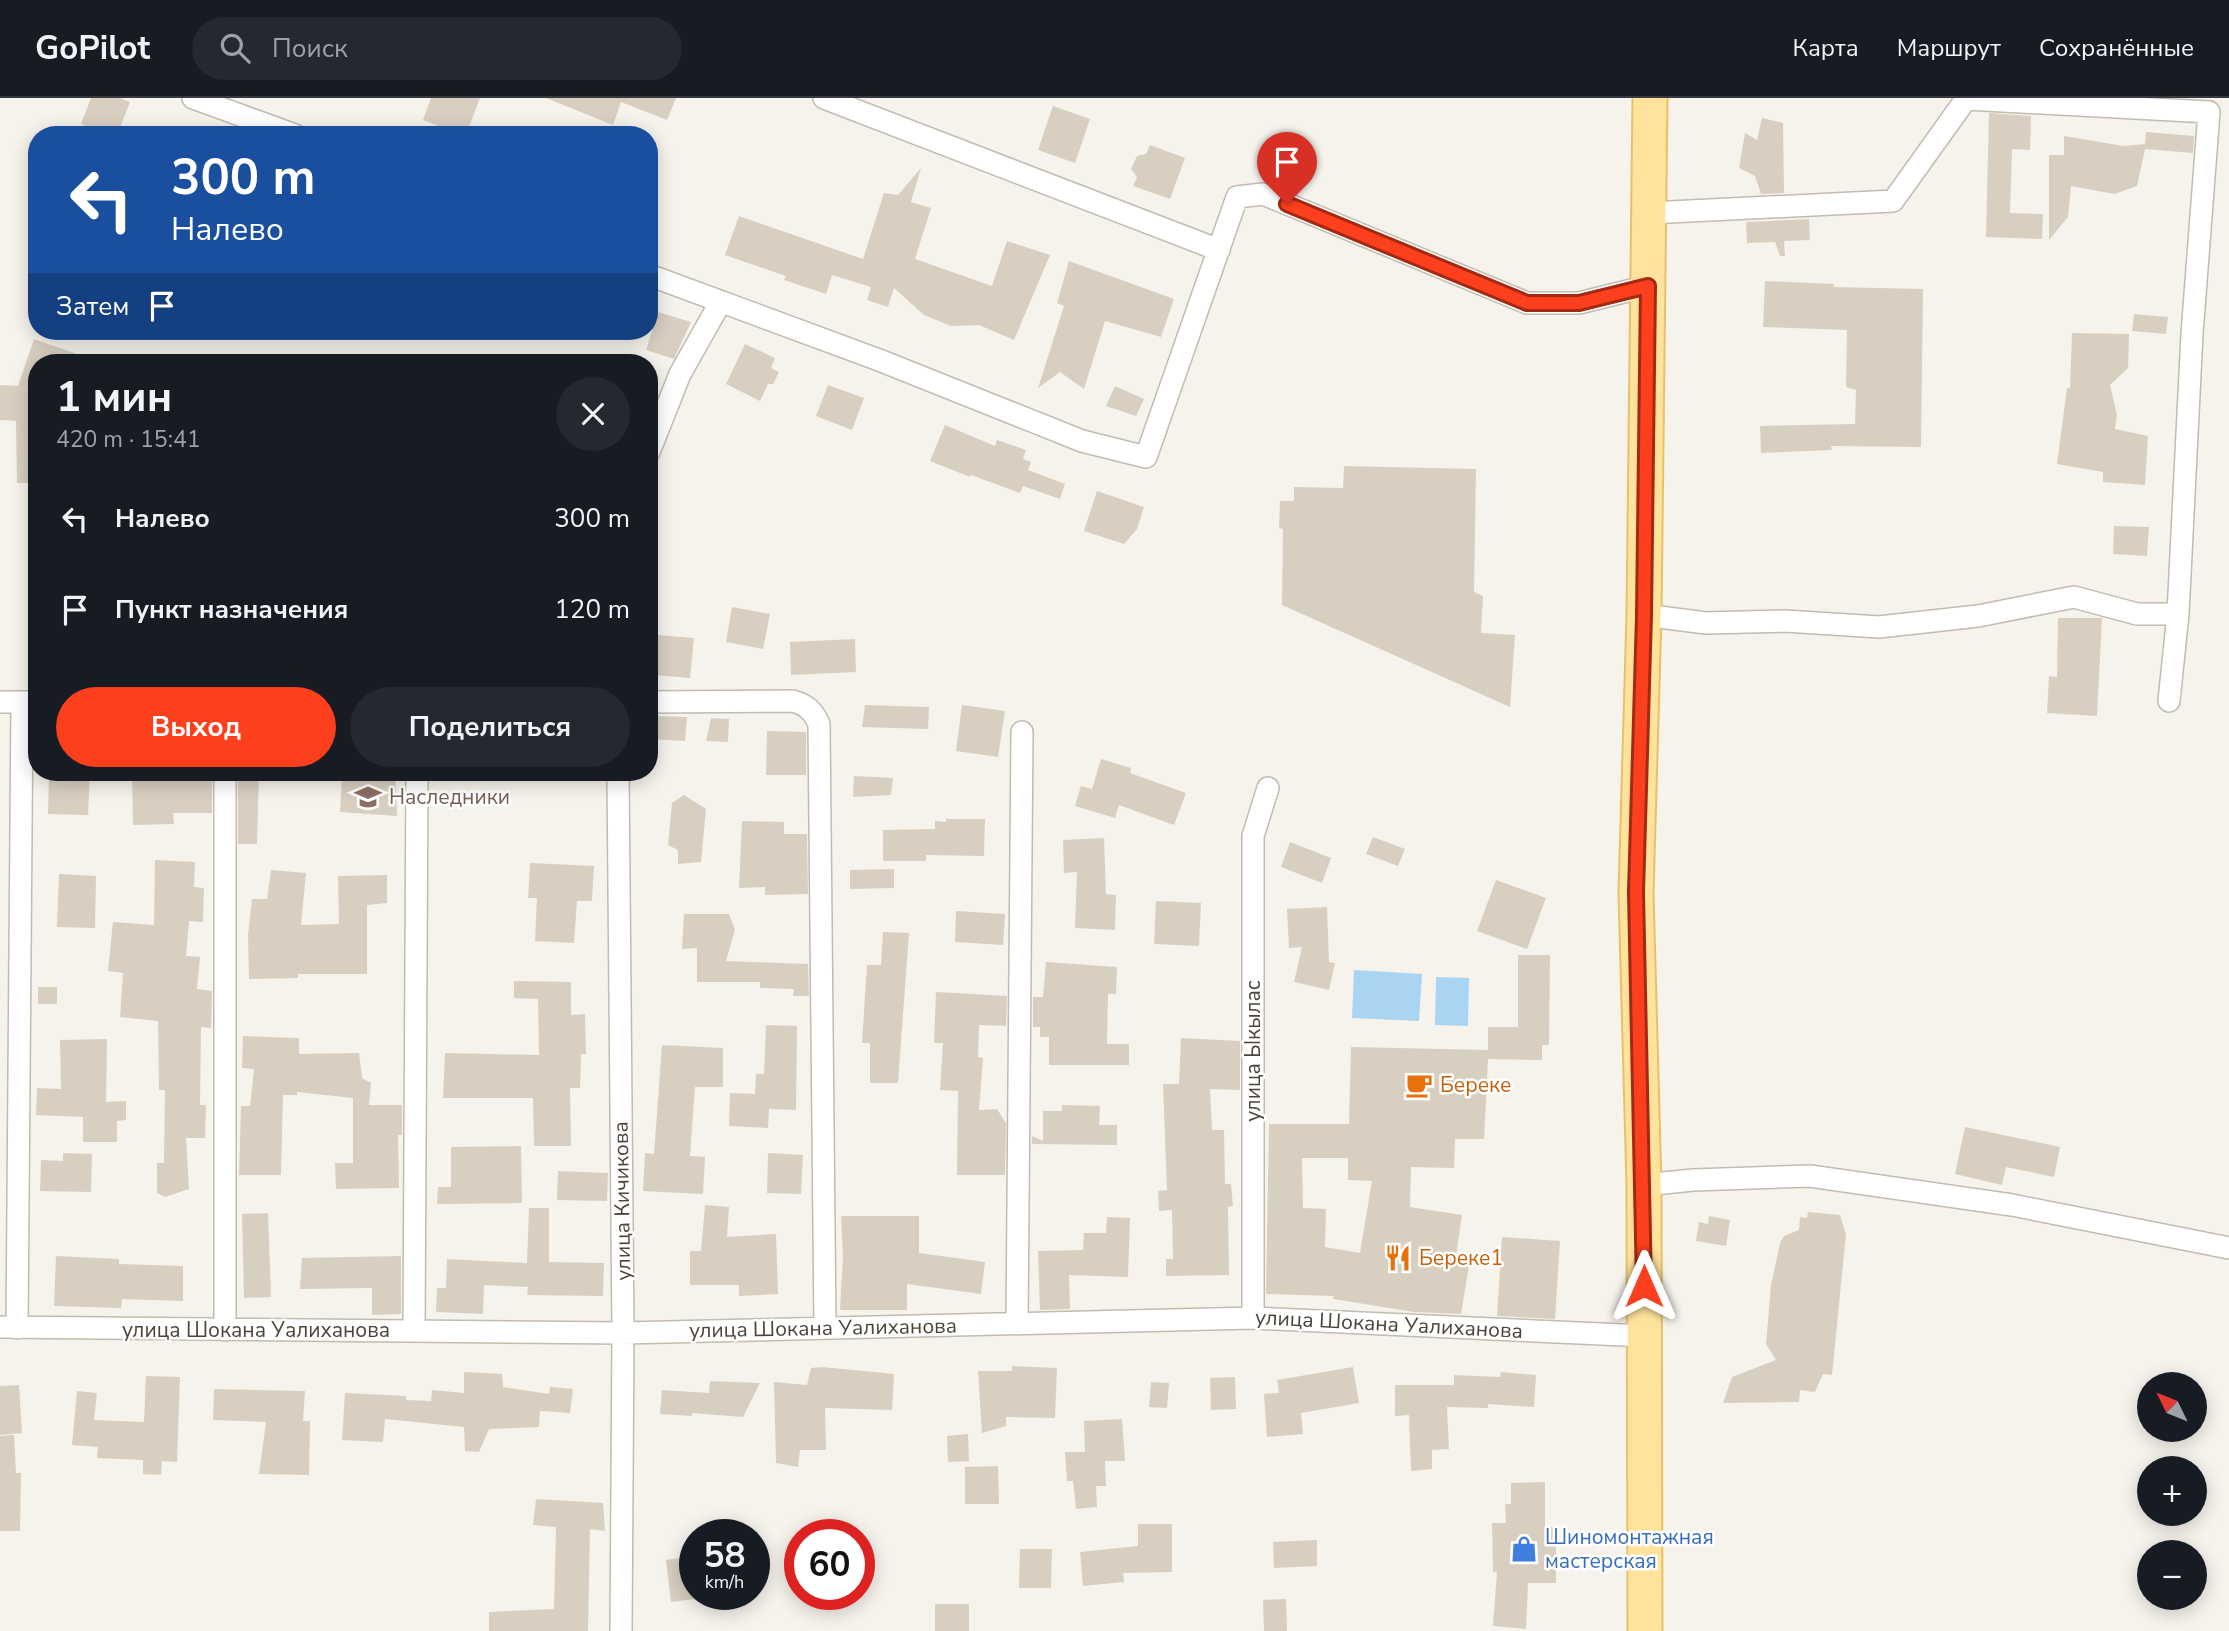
<!DOCTYPE html>
<html lang="ru">
<head>
<meta charset="utf-8">
<style>
	body { margin:0; font-family:"Nunito Sans",sans-serif; background:#242831; color:#f1f3f6; height:100vh; display:flex; flex-direction:column; font-size:26px; white-space:nowrap }
	* { box-sizing:border-box; margin:0 }
	p { font-size:23px; color:#9ea1a6 }
	.icon { flex:none; width:38px; height:38px; fill:none; stroke:currentColor; stroke-width:2; stroke-linecap:round; stroke-linejoin:round }
	.map { position:relative; flex:1; overflow:hidden }
	.panel { position:absolute; left:28px; top:256px; width:630px; height:427px; display:flex; flex-direction:column; background:#171b24; border-radius:28px; box-shadow:0 4px 18px #0003 }
	.panel>* { flex:none }
	.banner { position:absolute; left:28px; top:28px; width:630px; height:214px; border-radius:28px; box-shadow:0 4px 18px #0003; background:#1a4fa0; color:#fff; overflow:hidden }
	.needle { width:46px; rotate:313deg }
	.fabs { position:absolute; left:2137px; top:1274px; display:grid; gap:14px }
	.fabs a { display:grid; place-items:center; width:70px; height:70px; border-radius:50%; background:#171b24; box-shadow:0 4px 18px #0003; font-size:35px }
	.speed { position:absolute; left:679px; top:1421px; display:flex; gap:14px; font-size:35px; font-weight:700; text-align:center }
	.speed>* { display:grid; place-content:center; width:91px; height:91px; border-radius:50%; background:#171b24; box-shadow:0 4px 18px #0003; line-height:1 }
	.speed small { font-size:18px; font-weight:400 }
	.speed .limit { border:10px solid #d22; background:#fff; color:#111 }
	.pin { position:absolute; display:grid; place-items:center; width:60px; height:60px; color:#fff; margin:-72px -30px; border-radius:50% 50% 50% 0; rotate:-45deg; box-shadow:0 0 7px #0007 }
	.pin .icon { rotate:45deg }
	.me { position:absolute; width:77px; margin:-38px; rotate:0deg; stroke-linejoin:round; filter:drop-shadow(0 0 5px #0008) }
	.turn { display:flex; align-items:center; gap:24px; height:147px; padding:0 28px; font-size:32px }
	.turn .icon { width:91px; height:91px; stroke-width:2.5 }
	.turn b { display:block; font-size:49px; line-height:60px }
	.then { display:flex; align-items:center; height:66px; padding:0 28px; background:#0003; gap:14px; font-size:26px }
	.round { display:grid; place-items:center; flex:none; width:74px; height:74px; border-radius:37px; background:#242831 }
	.headline { display:flex; align-items:center; justify-content:space-between; height:119px; padding:0 28px }
	h1 { font-size:42px; font-weight:700; line-height:52px }
	.action { display:flex; gap:14px; margin-top:auto; padding:14px 28px }
	.action a { flex:1; height:80px; border-radius:42px; background:#fc3f1d; color:#fff; font-size:28px; font-weight:700; line-height:80px; text-align:center }
	.action a+a { background:#242831; color:#f1f3f6 }
	ul { padding:0; list-style:none }
	li { display:flex; align-items:center; gap:21px; height:91px; padding:0 28px }
	li div { flex:1 }
	li b { display:block; font-size:26px }
	li em { font-style:normal }
	header { display:flex; align-items:center; gap:42px; box-sizing:border-box; height:98px; padding:0 35px; background:#171b24; border-bottom:2px solid #363941 }
	header strong { font-size:33px }
	nav { display:flex; gap:38px; margin-inline-start:auto; font-size:24px }
	.search { width:490px; height:63px; background:#242831; display:flex; align-items:center; gap:18px; box-sizing:border-box; padding:0 24px; border-radius:38px; color:#9ea1a6; font-size:26px }
	.map>svg:first-child { display:block }
	.water { fill:#a9d4f2 }
	.building { fill:#d8cfc1; fill-rule:evenodd }
	.lines { fill:none; stroke-linecap:round; stroke-linejoin:round }
	.minor-casing { stroke:#c2bbae; stroke-width:24 }
	.primary-casing { stroke:#e6c16a; stroke-width:37 }
	.minor { stroke:#fff; stroke-width:21 }
	.primary { stroke:#ffe39c; stroke-width:33 }
	.route-casing { stroke:#a42913; stroke-width:18 }
	.route { stroke:#fc3f1d; stroke-width:12 }
	.labels { text-anchor:middle; dominant-baseline:central; stroke-width:5; stroke-linejoin:round; paint-order:stroke }
	.education-label { font-size:21px; fill:#785e54; stroke:#fff; text-anchor:start }
	.street-label { font-size:21px; fill:#4b4439; stroke:#fff }
	.food-label { font-size:21px; fill:#c56008; stroke:#fff; text-anchor:start }
	.shop-label { font-size:21px; fill:#366cbe; stroke:#fff; text-anchor:start }
</style>
</head>
<body>
<header>
<strong>GoPilot</strong>
<div class="search"><svg class="icon" aria-label="search" viewBox="0 0 24 24"><circle cx="10" cy="10" r="6"/><path d="M15 15l6 6"/></svg>Поиск</div>
<nav><a>Карта</a><a>Маршрут</a><a>Сохранённые</a></nav>
</header>
<div class="map">
<svg width="2229" height="1533" viewBox="0 0 2229 1533">
	<rect width="100%" height="100%" fill="#f6f3ec"/>
	<path class="water" d="M1354,872l68,4 -3,47 -67,-3z
		M1436,879l33,1 -1,48 -33,-1z"/>
	<path class="building" d="M91,0h29l10,4 -13,33h-9l-27,-11z
		M431,0h49l-14,37h-31l3,-9 -15,-6z
		M546,0h130l-9,22 -46,-18 -8,23z
		M1053,8l37,13 -15,44 -37,-13z
		M1989,15l42,3 -1,34 -18,-1 -2,64 33,1 -1,25 -56,-2z
		M1762,20l21,5 1,70 -23,1 -6,-18 -16,-8 6,-35 12,7z
		M2146,34l48,4 -1,17 -48,-4 -8,37 -23,8 -43,-8 -3,31 -19,23v-85h15v-19l59,10 22,-2z
		M1150,47l35,13 -15,41 -37,-13 4,-9 -6,-8 6,-13 9,-2z
		M921,70l-10,34 20,6 -16,51 77,27 15,-45 43,14 -36,85 -35,-15 -28,1 -27,-11 -30,-27 -6,19 -21,-7 4,-13 -39,-12 -6,19 -42,-14 2,-4 -61,-21 14,-39 124,43 21,-66 14,2z
		M1809,121l1,21 -26,1 1,15h-5l-5,-14 -28,1 -1,-21z
		M1069,163l105,38 -13,38 -56,-16 -21,68 -24,-17 -22,16 26,-82 -7,-3z
		M1765,183l69,3v3l89,2 -2,158 -90,-1 1,4 -71,3 -1,-27 95,-2 1,-34 -10,-3 1,-57 -84,-3z
		M658,214l33,10 -17,37 -28,-9z
		M2134,216l34,3 -2,17 -34,-3z
		M2072,235l57,1 -1,34 -18,17 7,30 -2,14 33,7 -3,49 -42,-3v-10l-46,-8 10,-76h3z
		M34,241l60,21v2h-57v121h-20l-1,-62 -16,-1v-35l18,1z
		M745,246l30,14 -4,10 8,4 -6,12h-5l-8,17 -34,-17z
		M828,287l36,13 -12,32 -36,-14z
		M1115,288l29,13 -8,17 -30,-10z
		M945,327l50,21 2,-6 29,10 -3,9 8,3 -3,8 37,14 -5,15 -37,-13 -3,7 -49,-18 -1,2 -40,-16z
		M1344,368l132,3 -2,123 9,4 -2,37 34,2 -5,72 -228,-102 1,-76 -4,-1 1,-27h14v-14l49,1z
		M1097,393l47,16 -7,22 -13,15 -40,-13z
		M2114,428l35,1 -2,29 -34,-2z
		M732,509l38,7 -7,35 -37,-7z
		M2058,520h44l-5,98 -50,-3 2,-37 8,1z
		M658,537l36,3 -4,40 -36,-3z
		M855,541l1,33 -65,3 -1,-33z
		M865,607l64,2 -1,22 -66,-2z
		M962,607l43,6 -7,46 -42,-6z
		M649,618l38,1 -2,24 -36,-2z
		M711,620l18,1 -1,23 -22,-1z
		M767,633l39,1v43h-40z
		M1101,661l30,9 -1,5 56,20 -12,32 -55,-20 -4,13 -40,-12 6,-20 11,3z
		M49,674h41l-2,43 -40,-1z
		M132,674h80v41h-39l1,11 -41,1z
		M238,674h21l-2,72h-19z
		M342,674h53l2,44 -57,-4z
		M854,678l39,2 -2,17 -38,2z
		M684,697l22,14 -5,53 -23,2v-14l-10,-5 4,-42z
		M946,721h39l-1,37 -58,-1v6h-43v-31l52,-1v-8l11,1z
		M742,723l42,1v12h23l1,60 -43,1v-8l-26,1z
		M1373,739l32,12 -7,17 -32,-12z
		M1104,740l2,56 10,1 -1,35 -40,-2 2,-56 -13,1 -1,-33z
		M1290,744l41,16 -9,25 -41,-16z
		M155,762l40,2 -1,25 10,1 -1,34 -14,-1 -3,35 14,1 -3,32 15,2 -1,37 -10,-1 -1,78h6l-1,33h-19l3,51 -24,8 -8,-4v-30h7l1,-73h-6l-1,-69 -38,-4 3,-44 -15,-2 5,-49 41,3z
		M530,765l64,3 -2,35h-15l-3,42 -39,-2 2,-43h-9z
		M894,771v19l-44,1v-19z
		M271,772l35,3 -5,52 38,-1 -1,-48 49,-1v28l-20,2v69h-69v4l-49,1 -1,-44 4,-36h15z
		M59,776l37,2 -1,52 -38,-1z
		M1496,782l50,18 -19,51 -50,-18z
		M1156,803l45,2 -2,43 -45,-2z
		M1327,809l2,55 6,1 -6,27 -35,-8 8,-35 -13,1 -2,-39z
		M956,813l49,3 -2,31 -48,-3z
		M684,816h45l6,16 -9,31 82,3 1,32h-16l1,-7 -34,-1v-6h-63v-34l-15,1z
		M883,834l26,1 -11,150h-28v-40h-8l5,-78h14z
		M1518,857h32l-1,90h-7v15l-54,-1 -4,80h-29l-1,29 -43,-1 -1,40 52,8 -7,48 14,2 -8,49 -47,-2 -81,-13 1,-3 -68,-2 3,-170h80l2,-77 137,3v-23h30zM1302,1060h46v22l24,1 -12,72 -35,-6 1,-38 -23,-1z
		M1046,864l71,5 -1,27h-8l-1,50h22v21h-80v-28h-9v-10h-7v-30h10z
		M514,883l57,1v33l14,-1 1,40h-5l-1,34h-10l1,58h-37l-1,-48h-90l2,-45 94,2 -1,-56 -24,-1z
		M38,889h19v17h-19z
		M936,894l71,4 -1,30 -27,-1 -1,32 5,1 -4,52 18,-1 9,14 -1,52h-48l1,-84 -18,-1 3,-47h-9z
		M766,927l31,1 -1,84 -27,-1 -1,19 -39,-2 1,-33 25,1 1,-20h8z
		M243,938l56,2v16l60,-1 3,25 9,5 -2,22h33v30h-4l1,53 -63,1 -1,-26h18v-65l-56,-6v3h-14l-2,80h-42l2,-69h9l4,-37 -12,-1z
		M1181,940l59,3v49l-30,-1 2,41h12l1,54h6l2,22 -5,1 1,68 -63,1v-17h7l-1,-49 -13,1 -1,-20 9,-1 -4,-106h16z
		M107,941l-1,63 20,-1v19l-9,1v21h-34v-25l-47,-2 1,-27 24,1 -1,-49z
		M662,947l61,3v39h-28l-5,69 15,1 -2,37 -60,-3 2,-38 9,1z
		M1062,1007l38,1 -1,19h18v20l-85,-1v-8l11,5v-30h19z
		M1965,1029l95,20 -6,30 -48,-10 -4,18 -47,-11z
		M521,1048l1,57 -85,1 1,-17h13v-40z
		M63,1055l29,1 -1,38 -51,-1 1,-31 22,1z
		M768,1055l35,2 -2,39 -34,-1z
		M558,1073l50,2 -1,28 -50,-1z
		M705,1107l24,2 -2,30 49,-3 2,60 -39,2v-11h-49v-34h11z
		M529,1110h20v54l55,1 -1,33 -76,-1 1,-8 -44,-2 -1,29 -47,-2 1,-24h9l1,-29 80,4z
		M1808,1114l32,3 6,19 -14,141 -9,-1 -8,18 -15,-2 -1,12 -76,1 9,-26 44,-17 -10,-16 5,-59 9,-42 4,-7 15,-6 1,-13 7,1z
		M268,1115l3,84 -27,1 -2,-84z
		M841,1118h78v37l66,9 -4,32 -74,-10v26h-67l3,-53z
		M1709,1118l21,4 -4,26 -30,-5 3,-19 9,2z
		M1107,1119l23,1 -2,59 -59,-2 1,34 -30,1 -2,-59 45,-1 1,-17h22z
		M1502,1139l58,4 -5,78 -58,-3z
		M56,1158l63,3v5l64,2v35l-61,-2 -1,9 -67,-2z
		M401,1158v58l-29,1v-27l-72,1 2,-31z
		M1012,1268l45,2 -2,50 -49,-1v9l-24,7 -4,-62h34z
		M822,1269l72,7 -2,36 -67,-2 1,42h-26l-2,17 -22,-4 -2,-81 33,3 4,-17z
		M1353,1269l6,36 -58,10 2,21 -36,3 -3,-43 15,-1 -2,-13z
		M464,1274l38,2 1,13 46,7 1,-7 23,2 -3,24 -30,-2 -1,16 -50,2 -10,23 -14,-1 -1,-24 -79,-8 -2,23 -41,-2 3,-47 61,3v4l25,1 1,-11 32,3z
		M1501,1274l35,3 -2,32 -46,-3v4l-41,-1 2,42 -17,1v19l-21,2 -2,-56 -14,1v-31h59v-10l46,2z
		M146,1278l34,1 -3,85 -15,-1 -1,14 -18,-1v-14l-46,-2 1,-11 -26,-2 5,-54 20,2 -3,27 50,2z
		M1235,1279l1,32 -25,1 -1,-32z
		M710,1283l50,2 -17,34 -51,-4v3l-32,-2 2,-24 47,3z
		M1151,1284l18,1 -2,25 -18,-1z
		M19,1287l3,48 -22,2v-49z
		M214,1291l91,2 -2,30h7l-1,54 -50,-1 7,-52 -53,-2z
		M1122,1321l3,42h-20l1,25h-10l1,21 -21,2 -3,-28h-6l-2,-29h20l-1,-31z
		M968,1336l1,27 -21,1 -1,-26z
		M14,1337l2,38h5l-1,58h-20v-95z
		M998,1368l1,38h-34v-37z
		M1545,1384v45h11v56h-28l-2,46 -33,-3 4,-54h-4l-1,-49h14l-1,-19h6v-21z
		M536,1401l67,4 2,28 -15,-2 -2,102h-99v-19l65,-3 2,-82 -23,-2z
		M1138,1426h34v48l-49,1 1,9 -41,4 -3,-34 58,-6z
		M1317,1442v26l-43,2 -1,-26z
		M1020,1451h32l-1,39h-32z
		M695,1458v43l-24,3 -5,-42z
		M1286,1501l1,32h-23l-1,-31z
		M935,1506h34v27h-34z"/>
	<g class="lines">
		<g class="minor-casing">
			<path id="minor" d="M193,0l102,37
				M824,0l395,152
				M1649,115l244,-12 73,-102 243,13 -17,222 -14,280
				M649,177l230,85 203,81 64,16 91,-260 26,-3 264,109h52l69,-17
				M649,354l31,-78 40,-71
				M1644,517l62,8 79,-2 94,6 99,-11 96,-19 63,17h41l-9,87
				M0,604h35
				M649,604l144,-1c14,4 20,10 26,23l6,604
				M618,674l5,561 -2,298
				M1644,1087l49,-5 117,-4 202,29 217,43
				M1253,1220v-482l15,-48
				M1017,1226l5,-592
				M0,1229l623,6 630,-15 392,18
				M17,1230l5,-626
				M225,1232v-558
				M414,1233l3,-559"/>
		</g>
		<g class="primary-casing">
			<path id="primary" d="M1645,1533l-1,-446 -8,-292 8,-278 6,-517"/>
		</g>
		<use href="#minor" class="minor"/>
		<use href="#primary" class="primary"/>
	</g>
	<g class="lines">
		<g class="route-casing">
			<path id="route" d="M1287,106l240,99h52l69,-17 -4,329 -8,277 8,394"/>
		</g>
		<use href="#route" class="route"/>
	</g>
	<defs>
		<g id="school-bare" transform="scale(2.1)"><path d="M0-5L7-2L0 1L-7-2ZM-4 1L0 2.5L4 1V4Q0 6-4 4Z" fill="#8d6e63" stroke="#fff" stroke-width="2.5" paint-order="stroke"/></g>
		<g id="cafe-bare" transform="scale(2.1)"><path d="M-5.5-4.5H6V0H3Q3 3.5 0 3.5H-2.5Q-5.5 3.5-5.5 0ZM3-3.2v2h1.7v-2ZM-6 4.5H4V6H-6Z" fill="#e8710a" stroke="#fff" stroke-width="2.5" paint-order="stroke"/></g>
		<g id="restaurant-bare" transform="scale(2.1)"><path d="M-5-6h1v4h1v-4h1v4h1v-4h1v5L-1.5 .5V6h-2V.5L-5-1ZM5-6V6H3V1.5H1.5Q1.5-4 5-6Z" fill="#e8710a" stroke="#fff" stroke-width="2.5" paint-order="stroke"/></g>
		<g id="shop-bare" transform="scale(2.1)"><path d="M-5-2.5h2.3a2.7 3.5 0 0 1 5.4 0H5L5.5 6h-11ZM-1.5-2.5h3a1.5 2.3 0 0 0-3 0Z" fill="#3f7fe0" stroke="#fff" stroke-width="2.5" paint-order="stroke"/></g>
	</defs>
	<g fill-rule="evenodd">
		<use href="#school-bare" x="368" y="699"/>
		<use href="#cafe-bare" x="1419" y="987"/>
		<use href="#restaurant-bare" x="1398" y="1160"/>
		<use href="#shop-bare" x="1524" y="1451"/>
	</g>
	<g class="labels">
		<g class="education-label">
			<text x="389" y="699">Наследники</text>
		</g>
		<g class="street-label">
			<text transform="translate(1253 953) rotate(-90)">улица Ыкылас</text>
			<text transform="translate(622 1103) rotate(-91)">улица Кичикова</text>
			<text transform="translate(1389 1226) rotate(3)">улица Шокана Уалиханова</text>
			<text transform="translate(823 1230) rotate(-1)">улица Шокана Уалиханова</text>
			<text x="256" y="1232">улица Шокана Уалиханова</text>
		</g>
		<g class="food-label">
			<text x="1440" y="987">Береке</text>
			<text x="1419" y="1160">Береке1</text>
		</g>
		<g class="shop-label">
			<text x="1545" y="1439">Шиномонтажная<tspan x="1545" dy="24">мастерская</tspan></text>
		</g>
	</g>
</svg>
<div class="fabs">
<a><svg class="needle" viewBox="-14 -14 28 28"><path d="M0-13l5 13h-10z" fill="#e53935"/><path d="M0 13l5-13h-10z" fill="#9ea1a6"/></svg></a>
<a>+</a>
<a>−</a>
</div>
<div class="speed"><div>58<small>km/h</small></div><div class="limit">60</div></div>
<div class="pin" style="left:1287px;top:106px;background:#d93025"><svg class="icon" aria-label="arrive" viewBox="0 0 24 24"><path d="M6 21V4h12l-3 4 3 4H6"/></svg></div>
<svg class="me" style="left:1644px;top:1188px" viewBox="-20 -20 40 40"><path d="M0-17L14 15 0 8-14 15z" fill="#fc3f1d" stroke="#fff" stroke-width="4"/></svg>
<div class="banner">
<div class="turn"><svg class="icon" aria-label="left" viewBox="0 0 24 24"><path d="M17 20v-9H6M10 6l-5 5 5 5"/></svg><div><b>300 m</b>Налево</div></div>
<div class="then">Затем<svg class="icon" aria-label="arrive" viewBox="0 0 24 24"><path d="M6 21V4h12l-3 4 3 4H6"/></svg></div>
</div>
<section class="panel">
<div class="headline"><div><h1>1 мин</h1><p>420 m · 15:41</p></div><a class="round"><svg class="icon" aria-label="close" viewBox="0 0 24 24"><path d="M6 6l12 12M18 6L6 18"/></svg></a></div>
<ul>
<li><svg class="icon" aria-label="left" viewBox="0 0 24 24"><path d="M17 20v-9H6M10 6l-5 5 5 5"/></svg><div><b>Налево</b></div><em>300 m</em></li>
<li><svg class="icon" aria-label="arrive" viewBox="0 0 24 24"><path d="M6 21V4h12l-3 4 3 4H6"/></svg><div><b>Пункт назначения</b></div><em>120 m</em></li>
</ul>
<div class="action"><a>Выход</a><a>Поделиться</a></div>
</section>
</div>
</body>
</html>
